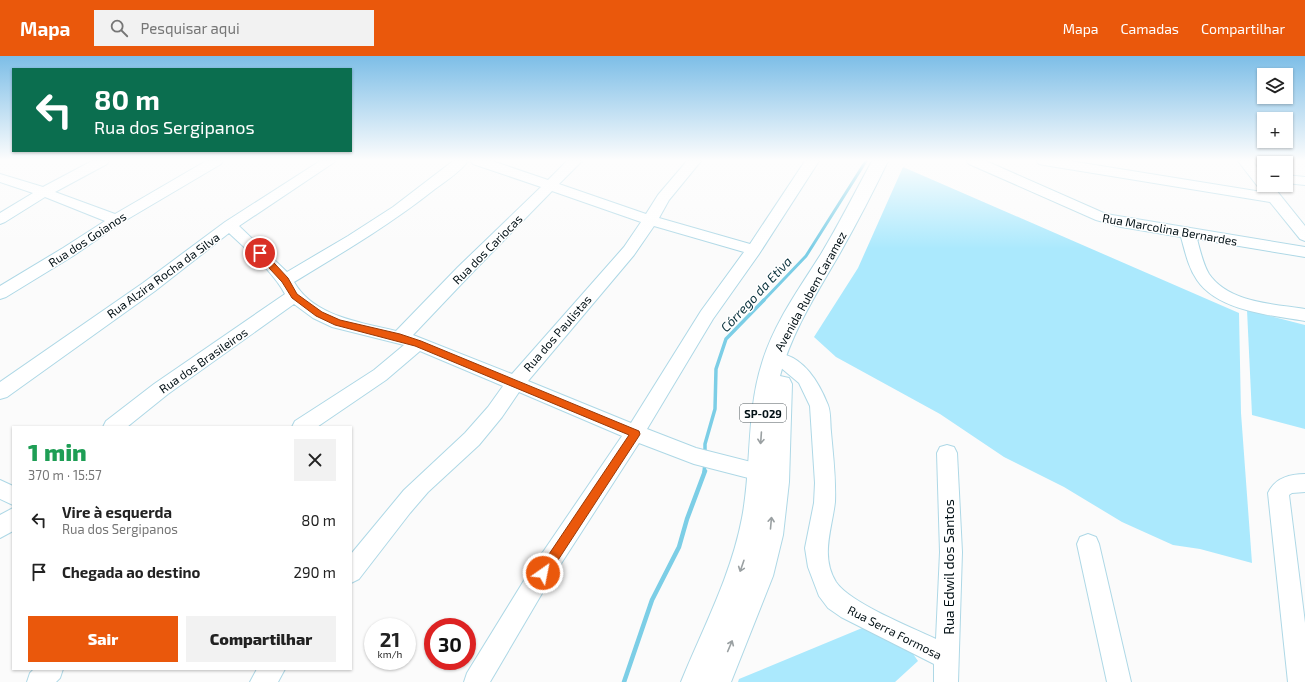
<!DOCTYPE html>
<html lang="pt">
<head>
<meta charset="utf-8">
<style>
	body { margin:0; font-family:"Exo 2",sans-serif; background:#f2f2f2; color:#222; height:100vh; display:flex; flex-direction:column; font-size:15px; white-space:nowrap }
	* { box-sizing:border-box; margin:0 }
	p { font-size:13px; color:#767676 }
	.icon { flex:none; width:22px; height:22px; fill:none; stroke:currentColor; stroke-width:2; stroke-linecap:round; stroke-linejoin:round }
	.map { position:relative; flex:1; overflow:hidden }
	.side { position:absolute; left:12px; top:370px; width:340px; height:244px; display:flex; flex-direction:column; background:#fff; border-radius:0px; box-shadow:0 1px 3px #0004 }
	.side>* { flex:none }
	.guide { position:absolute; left:12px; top:12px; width:340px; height:84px; border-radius:0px; box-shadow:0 1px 3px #0004; background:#0b6e4f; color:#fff; overflow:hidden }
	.fabs { position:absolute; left:1257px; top:12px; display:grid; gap:8px }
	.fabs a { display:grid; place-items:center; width:36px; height:36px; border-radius:0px; background:#fff; box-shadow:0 1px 3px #0004; font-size:20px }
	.speed { position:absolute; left:364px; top:562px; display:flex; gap:8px; font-size:20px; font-weight:700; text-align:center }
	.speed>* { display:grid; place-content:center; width:52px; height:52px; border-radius:50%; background:#fff; box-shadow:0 1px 3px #0004; line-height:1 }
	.speed small { font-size:10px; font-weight:400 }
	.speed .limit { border:6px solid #d22; background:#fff; color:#111 }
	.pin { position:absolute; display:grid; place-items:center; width:34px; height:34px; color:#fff; margin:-17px; border:2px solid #fff; border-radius:50%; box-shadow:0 1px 4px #0007 }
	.me { position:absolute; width:44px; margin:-22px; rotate:33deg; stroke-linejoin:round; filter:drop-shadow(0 0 3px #0008) }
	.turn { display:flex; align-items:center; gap:14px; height:84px; padding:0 16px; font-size:18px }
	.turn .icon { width:52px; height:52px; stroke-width:2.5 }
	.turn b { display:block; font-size:28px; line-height:34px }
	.round { display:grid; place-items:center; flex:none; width:42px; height:42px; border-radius:0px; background:#f2f2f2 }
	.headline { display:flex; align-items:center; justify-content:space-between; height:68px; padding:0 16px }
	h1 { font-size:24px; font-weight:800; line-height:30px; color:#1e9e55 }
	.button { display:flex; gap:8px; margin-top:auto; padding:8px 16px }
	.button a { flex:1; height:46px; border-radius:0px; background:#ea580c; color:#fff; font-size:16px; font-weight:800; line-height:46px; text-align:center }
	.button a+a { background:#f2f2f2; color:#222 }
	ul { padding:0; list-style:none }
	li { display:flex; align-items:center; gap:12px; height:52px; padding:0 16px }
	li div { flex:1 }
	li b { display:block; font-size:15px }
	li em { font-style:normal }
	header { display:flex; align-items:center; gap:24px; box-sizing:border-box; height:56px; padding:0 20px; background:#ea580c; color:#fff }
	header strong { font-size:19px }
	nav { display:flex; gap:22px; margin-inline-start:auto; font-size:14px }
	.search { width:280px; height:36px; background:#f2f2f2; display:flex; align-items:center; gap:10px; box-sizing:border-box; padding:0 14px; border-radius:0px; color:#767676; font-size:15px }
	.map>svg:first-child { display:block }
	.green { fill:#abe9fd }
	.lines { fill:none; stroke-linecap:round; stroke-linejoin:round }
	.stream-far2 { stroke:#7ccee6; stroke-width:3 }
	.stream-far1 { stroke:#7ccee6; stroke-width:3.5 }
	.stream { stroke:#7ccee6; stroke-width:4.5 }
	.minor-casing { stroke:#aed8e6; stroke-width:2 }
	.highway-casing { stroke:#aed8e6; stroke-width:2 }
	.minor { fill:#fff; fill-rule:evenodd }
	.highway { fill:#fff; fill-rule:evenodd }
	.oneway { stroke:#9aa0a2 }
	.route { fill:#ea580c; stroke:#983908 }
	.labels { text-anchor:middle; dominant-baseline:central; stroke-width:3; stroke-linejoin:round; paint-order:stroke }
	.shield { fill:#fff; stroke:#4f585c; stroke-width:1 }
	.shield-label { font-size:11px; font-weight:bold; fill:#031116 }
	.street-label { font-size:12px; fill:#031116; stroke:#fff }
	.water-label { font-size:13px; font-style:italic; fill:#0a323d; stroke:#fff }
	.near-street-label { font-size:14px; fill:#031116; stroke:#fff }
</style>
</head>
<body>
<header>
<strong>Mapa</strong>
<div class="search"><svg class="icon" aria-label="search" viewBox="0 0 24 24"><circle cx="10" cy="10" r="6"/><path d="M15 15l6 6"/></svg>Pesquisar aqui</div>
<nav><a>Mapa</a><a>Camadas</a><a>Compartilhar</a></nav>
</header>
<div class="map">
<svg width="1305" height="626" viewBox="0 0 1305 626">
	<rect width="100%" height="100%" fill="#fbfbfb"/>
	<path class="green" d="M903,111l336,146 2,100 11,150 -52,-14 -27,-4 -51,-23 -58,-35 -60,-30 -64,-43 -104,-57 -22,-20 44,-69z
		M1247,254l58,15v104l-53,-14z
		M867,570l37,15 14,20 -23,21h-157l1,-3z"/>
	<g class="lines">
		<path class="stream-far2" d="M763,245l43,-45 60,-95"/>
		<path class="stream-far1" d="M705,398v-10l10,-35 1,-40 10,-30 38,-39
			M704,416l1,-9"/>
		<path class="stream" d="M624,626l28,-82 27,-53 8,-28 18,-48"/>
		<g class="minor-casing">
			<path id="minor" d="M92,105h17l-2,3 -52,28 60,22 91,-53h17l-2,3 -100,59 -48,33 -67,41 -6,2v-13l63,-38 42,-27 -60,-24 -40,25 -5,2v-11l33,-20 -33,-11v-8l43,13z
				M320,105h16l-97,65 48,46 61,-36 45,-29 60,-46h15c-8,11 -22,20 -33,28 -44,35 -93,64 -141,93 20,35 67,40 102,49l62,-64 83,-80 -68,-23 -2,-3h21l56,19 19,-19h15l-23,23 87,30 12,-19 29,-34h14l-32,39 -10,18 91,26 55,-83h14l-60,93 -46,65 -66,110 49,19 71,18 3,6 -3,6 -7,3 -66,-17 -55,-21 -95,147 -54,92h-26l3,-9 61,-99 94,-138 -103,-44 -17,25 -23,28 -51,47 -18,21 -51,66 -8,4v-29l53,-64 61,-57 23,-26 15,-21 -83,-35 -34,29 -69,47h-25l3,-6 79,-51 30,-25 -72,-18 -19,-9 -19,-14 -126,90 -41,33h-24l3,-6 48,-37 131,-90c-13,-24 -36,-42 -56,-61l-74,58 -148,106 -7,2v-17l143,-99 82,-61zM552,135l89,31 -17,25 -112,127 -99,-39 57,-60zM654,170l90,26 -43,59 -70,112 -103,-42 106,-126z
				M967,105h19l120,53 199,33v10l-108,-18c3,11 6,25 12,35 20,29 65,30 96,35v12c-35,-6 -87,-10 -108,-41 -9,-13 -12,-29 -16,-43l-60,-10 -25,-7 -127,-56z
				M1037,105h33l192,31 -24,-31h14l12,15v9h8l33,41v15l-5,-2 -30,-37 -226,-37 -5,-1z
				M1286,119l19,2v8l-19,-2z
				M786,299c21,7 34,30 42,50 3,8 2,18 3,27 2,23 5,46 4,70 -3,27 -15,54 1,80 14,21 75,45 100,57l4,-87 -3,-99 3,-6 7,-2 7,2 3,6 5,99 -4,130h-24v-18l-93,-47 -13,-9 -9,-12 -11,-29 -3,-19 9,-45 1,-20 -5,-77 -11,-23 -19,-16 -3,-5 3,-5z
				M1305,418v18l-13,1 -3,2 16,128v59h-17l-20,-189c7,-15 21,-19 37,-19z
				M0,424l13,6v19l-13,-6z
				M13,452v23l-13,7v-23z
				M1088,478l8,3 3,7 32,138h-24l-30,-138 3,-7z
				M34,613h29l-3,9 -4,4h-29l3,-9z
				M257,613h28l-7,13h-28z"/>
		</g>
		<g class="highway-casing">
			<path id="highway" d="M872,105h16c-15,31 -31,62 -48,92 -23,40 -48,78 -60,123l9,2 3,6 -3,98 -6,53 -10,41 -42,106h-50c22,-54 50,-106 61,-164 10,-52 4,-105 20,-155 12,-40 37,-74 59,-109 18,-30 34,-62 51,-93z"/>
		</g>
		<use href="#minor" class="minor"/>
		<use href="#highway" class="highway"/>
	</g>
	<defs><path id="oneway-shaft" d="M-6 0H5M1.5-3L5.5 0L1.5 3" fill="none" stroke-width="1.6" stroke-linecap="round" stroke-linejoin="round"/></defs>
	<g class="oneway">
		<use href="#oneway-shaft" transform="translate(761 382) rotate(94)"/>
		<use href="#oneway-shaft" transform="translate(771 467) rotate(-85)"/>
		<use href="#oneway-shaft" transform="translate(742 510) rotate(109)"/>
		<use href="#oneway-shaft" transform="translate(730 590) rotate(-67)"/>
	</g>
	<linearGradient id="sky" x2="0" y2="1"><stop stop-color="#7dbee7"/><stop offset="0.54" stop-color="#fdfdfd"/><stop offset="1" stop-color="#fdfdfd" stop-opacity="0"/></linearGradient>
	<rect width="1305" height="193" fill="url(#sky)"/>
	<path class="route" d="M260,194l3,1 25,27 9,16 25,18 18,8 60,14 21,7 218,90 1,3 -1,2 -92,141 -4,1 -4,-1 -2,-4 2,-4 90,-134 -214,-89 -80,-21 -19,-9 -24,-18 -10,-16 -25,-27 -1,-2z"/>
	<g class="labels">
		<rect class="shield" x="740" y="348" width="46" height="18" rx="3"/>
		<g class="shield-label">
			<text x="763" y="357">SP-029</text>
		</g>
		<g class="street-label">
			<text transform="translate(1170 173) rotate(10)">Rua Marcolina Bernardes</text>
			<text transform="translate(87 183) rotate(-33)">Rua dos Goianos</text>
			<text transform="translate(487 193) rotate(-45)">Rua dos Cariocas</text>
			<text transform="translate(163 219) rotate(-36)">Rua Alzira Rocha da Silva</text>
			<text transform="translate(810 235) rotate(-61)">Avenida Rubem Caramez</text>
			<text transform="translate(557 277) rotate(-49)">Rua dos Paulistas</text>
			<text transform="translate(203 304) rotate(-35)">Rua dos Brasileiros</text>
			<text transform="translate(895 576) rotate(27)">Rua Serra Formosa</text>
		</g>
		<g class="water-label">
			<text transform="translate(756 238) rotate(-47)">Córrego da Etiva</text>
		</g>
		<g class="near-street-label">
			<text transform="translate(948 511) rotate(-90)">Rua Edwil dos Santos</text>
		</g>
	</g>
</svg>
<div class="fabs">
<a><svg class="icon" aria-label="layers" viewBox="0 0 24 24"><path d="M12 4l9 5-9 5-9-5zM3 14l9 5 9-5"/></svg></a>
<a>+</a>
<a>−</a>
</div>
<div class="speed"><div>21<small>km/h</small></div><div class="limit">30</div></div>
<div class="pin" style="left:260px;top:197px;background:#d93025"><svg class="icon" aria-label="arrive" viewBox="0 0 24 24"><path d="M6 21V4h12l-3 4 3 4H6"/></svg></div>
<svg class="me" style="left:543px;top:517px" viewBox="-20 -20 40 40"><circle r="17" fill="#ea580c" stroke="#fff" stroke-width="3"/><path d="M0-11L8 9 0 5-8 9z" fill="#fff"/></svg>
<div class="guide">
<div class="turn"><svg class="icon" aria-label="left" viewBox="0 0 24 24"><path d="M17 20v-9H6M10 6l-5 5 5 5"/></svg><div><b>80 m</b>Rua dos Sergipanos</div></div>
</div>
<section class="side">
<div class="headline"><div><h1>1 min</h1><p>370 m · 15:57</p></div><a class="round"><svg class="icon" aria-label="close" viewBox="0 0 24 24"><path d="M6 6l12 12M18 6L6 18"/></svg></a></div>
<ul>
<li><svg class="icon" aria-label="left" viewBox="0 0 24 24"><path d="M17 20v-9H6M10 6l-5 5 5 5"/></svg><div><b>Vire à esquerda</b><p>Rua dos Sergipanos</p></div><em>80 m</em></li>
<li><svg class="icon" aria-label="arrive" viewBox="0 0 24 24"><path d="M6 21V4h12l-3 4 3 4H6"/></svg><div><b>Chegada ao destino</b></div><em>290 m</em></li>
</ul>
<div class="button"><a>Sair</a><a>Compartilhar</a></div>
</section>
</div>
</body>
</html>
